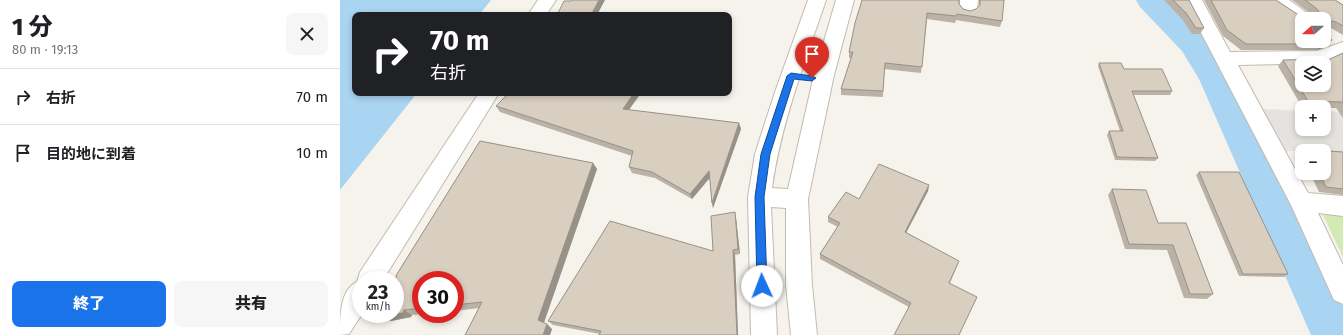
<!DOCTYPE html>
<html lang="ja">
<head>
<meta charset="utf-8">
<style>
	body { margin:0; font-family:"Fira Sans","Noto Sans JP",sans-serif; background:#f6f6f6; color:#202124; height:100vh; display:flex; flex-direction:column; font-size:15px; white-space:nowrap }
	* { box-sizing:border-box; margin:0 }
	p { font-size:13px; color:#757577 }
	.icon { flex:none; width:22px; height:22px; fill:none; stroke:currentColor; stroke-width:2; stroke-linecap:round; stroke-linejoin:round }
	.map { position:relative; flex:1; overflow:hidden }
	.side { display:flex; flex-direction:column; background:#fff; width:340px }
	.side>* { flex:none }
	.hud { position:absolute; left:12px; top:12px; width:380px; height:84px; border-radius:8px; box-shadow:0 2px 6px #0003; background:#202124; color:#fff; overflow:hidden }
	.needle { width:26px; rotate:249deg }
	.controls { position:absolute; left:955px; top:12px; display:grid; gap:8px }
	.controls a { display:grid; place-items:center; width:36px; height:36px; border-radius:8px; background:#fff; box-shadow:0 2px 6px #0003; font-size:20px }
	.speed { position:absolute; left:12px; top:271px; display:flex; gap:8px; font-size:20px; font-weight:700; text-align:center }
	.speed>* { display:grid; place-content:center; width:52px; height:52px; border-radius:50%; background:#fff; box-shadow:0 2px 6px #0003; line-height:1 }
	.speed small { font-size:10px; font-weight:400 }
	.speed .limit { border:6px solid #d22; background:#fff; color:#111 }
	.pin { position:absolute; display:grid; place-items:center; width:34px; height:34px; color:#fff; margin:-41px -17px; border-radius:50% 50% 50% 0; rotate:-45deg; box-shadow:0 0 4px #0007 }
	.pin .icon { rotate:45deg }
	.me { position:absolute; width:44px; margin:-22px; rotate:358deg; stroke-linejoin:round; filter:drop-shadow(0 0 3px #0008) }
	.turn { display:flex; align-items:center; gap:14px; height:84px; padding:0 12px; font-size:18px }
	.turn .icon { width:52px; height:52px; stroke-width:2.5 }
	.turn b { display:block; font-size:28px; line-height:34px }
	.round { display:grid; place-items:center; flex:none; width:42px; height:42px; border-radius:8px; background:#f6f6f6 }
	.headline { display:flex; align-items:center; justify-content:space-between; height:68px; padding:0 12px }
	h1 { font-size:24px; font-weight:800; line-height:30px }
	.button { display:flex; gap:8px; margin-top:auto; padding:8px 12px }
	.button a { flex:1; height:46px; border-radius:8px; background:#1a73e8; color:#fff; font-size:16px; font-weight:800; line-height:46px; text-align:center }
	.button a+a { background:#f6f6f6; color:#202124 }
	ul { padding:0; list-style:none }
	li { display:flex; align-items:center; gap:12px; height:56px; padding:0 12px; border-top:1px solid #e0e0e0 }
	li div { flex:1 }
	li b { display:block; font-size:15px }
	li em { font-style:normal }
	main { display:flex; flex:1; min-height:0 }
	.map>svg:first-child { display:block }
	.green { fill:#d2eab5 }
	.parking { fill:#e5e3e0 }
	.water { fill:#a9d4f2 }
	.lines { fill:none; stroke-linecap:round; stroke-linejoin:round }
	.river { fill:#a9d4f2; fill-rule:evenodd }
	.minor-casing { stroke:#c2bbae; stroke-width:2 }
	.minor { fill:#fff; fill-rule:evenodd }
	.wall { fill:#bab2a6 }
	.shaded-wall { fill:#979187 }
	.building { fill:#d8cfc1; stroke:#979187; fill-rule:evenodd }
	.route { fill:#1a73e8; stroke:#114b97 }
</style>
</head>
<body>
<main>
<section class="side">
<div class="headline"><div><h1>1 分</h1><p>80 m · 19:13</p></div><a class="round"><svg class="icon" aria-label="close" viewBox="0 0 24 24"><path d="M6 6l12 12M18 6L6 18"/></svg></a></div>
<ul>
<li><svg class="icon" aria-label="right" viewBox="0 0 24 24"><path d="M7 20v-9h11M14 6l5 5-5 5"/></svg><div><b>右折</b></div><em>70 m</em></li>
<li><svg class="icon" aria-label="arrive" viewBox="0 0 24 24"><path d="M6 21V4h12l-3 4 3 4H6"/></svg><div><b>目的地に到着</b></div><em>10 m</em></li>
</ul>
<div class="button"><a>終了</a><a>共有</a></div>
</section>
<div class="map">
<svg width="1003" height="335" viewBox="0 0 1003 335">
	<rect width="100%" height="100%" fill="#f6f3ec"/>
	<path class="green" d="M1003,211v46l-21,-44z"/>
	<path class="parking" d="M923,109l39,2v18h22v-18l19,1v41l-19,-2h-39z"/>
	<path class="water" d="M0,0h151l-12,15h-124v78h62l-77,97z"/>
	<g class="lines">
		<path class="river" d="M796,0h35l36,35 29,44 107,214v42h-32l-112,-256 -17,-28 -42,-44z"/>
		<g class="minor-casing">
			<path id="minor" d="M198,0h18l-10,15h-18z
				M468,0h18c-21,62 -45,123 -54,188l16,1 26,-114 22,-75h18l-20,75 -26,124 4,86 5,50h-26l-5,-50v-77l-15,-1 6,128h-26l-3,-138 7,-43 20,-62z
				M620,0h18l-1,10 -3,4 -6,2 -6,-2 -3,-4z
				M844,0h18l28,52 87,-1 26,-9v13l-19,8 -86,2 70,128 35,3v20l-25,-3 25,52v39l-9,-4 -43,-95z
				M928,0h21l21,15 3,4h-11v5l-4,-1 -27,-19z
				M139,93h20l-116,187h-22l1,34 -13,20 -9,1c0,-18 0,-46 17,-53l3,-10z"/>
		</g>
		<use href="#minor" class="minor"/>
	</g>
	<path class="wall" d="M522,0l97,4 4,5 7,2 6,-2 3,-3v-6h25l-2,21 -2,6 -44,-7 -1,3 -28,-4 -6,54 -37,-4 -1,28 -42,-2v-6l10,-31h-2v-6z
		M824,0h25l15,28 -4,6h-8l-10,-15z
		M864,0h72l27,18 2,1 4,-5h2l-19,-14h43l8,5v30l-12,-7 -3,-1 -1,8 5,5 -5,6 -10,4h-76l-18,-14z
		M1003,53v65l-7,-10h-12v-1h-22l-24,-41 5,-6 47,-1z
		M759,63l25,6 48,22 -2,4h-37l25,63 -3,3 -40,-1 -8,-25 2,-4h11l-22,-65z
		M169,93h132l-12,17 110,13 2,6 -28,79 -1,-5 -2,-25 -18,21 -37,-21 -23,-5 -3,-6 3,-11 -132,-44 -4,-6z
		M140,141l113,22 4,6 -53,154 3,1 5,5 -2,6h-85l14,-27 -24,3v-31h-34v34h3l-12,1 -1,2 -20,4 -8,-5 1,-2h11v-33l2,-7z
		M974,150l29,2v43l-24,-3 -9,-19h14v-22h-12z
		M859,172l89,102 -4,3 -45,-1 -43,-101z
		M589,185l-1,6 -22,41 51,34 -7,17 -41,24 -89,-48v-5l18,-27 -10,-5v-5l31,-18z
		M772,189l46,34 55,71 -6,5 -23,-1 -17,-48 -42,-1 -17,-54z
		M396,218l4,36 -5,1 3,80h-139l1,-1 -47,-9 -5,-4 165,-70z"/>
	<path class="shaded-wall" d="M259,0h6l-8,15h-6z
		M992,40l-5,6 -10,4 5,-6z
		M294,93h7l-16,22 -2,-6z
		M399,123l2,6 -28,79 -1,-5z
		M253,163l4,6 -54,156 -5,-5z
		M369,171l2,5 -19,23 -2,-5z
		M589,185l-1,6 -24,46 1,-5z
		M395,212l1,6 4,36 -2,-5z
		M393,250l2,5 3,80h-1z
		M64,310l8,5 -1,2 -20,4 -8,-5z
		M207,324l5,5 -2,6h-7z"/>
	<path class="building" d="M232,0h27l-8,15h-34l7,-14h7z
		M522,0h97v4l4,5 7,2 6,-2 4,-4v-5h24l-2,21 -45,-7 -1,2 -29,-3 -5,54 -37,-4 -2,28 -42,-2 12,-37h-4l6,-29z
		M833,0h16l15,28h-8l-10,-15z
		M871,0h65l27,18 4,1h-5v22h22v-22h-16l1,-5 11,-1 -4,-5 -11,-8h30l8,5v21l-7,-4 -8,-2 -1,15 5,5 -10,4h-76l-19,-14z
		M1003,53v50l-1,-1 -34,-1 -25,-41 47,-1zM962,63h22v22h-22z
		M759,63h22l3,6h38l10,22h-40l26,67 -41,-1 -8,-26h14z
		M169,93h125l-11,16 116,14 -27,80 -3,-32 -19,23 -38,-22 -23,-5 4,-16 -137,-45z
		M140,141l113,22 -55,157 9,4 -4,11h-78l17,-33 -27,3v-25h-34v28l-17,2 -1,3 -20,3 1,-2h11v-33l2,-7z
		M974,150l29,2v37l-17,-2 -7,-14h5v-22h-10z
		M539,164l50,21 -24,47 54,29 -10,22 28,14 -18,38h-65l17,-32 -91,-49 20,-31 -12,-6 18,-25 13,7z
		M859,172h40l49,102h-45z
		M772,189l34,1 12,33h28l27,71h-23l-17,-49 -44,-1z
		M395,212l3,37 -5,1 4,85h-138l2,-4 -53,-10 62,-100 103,30 -2,-35z"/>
	<path class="route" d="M451,73l21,3 4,2 -4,3 -18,-2 -24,75 -6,43 3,89 -1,4 -4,1 -4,-1 -1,-4 -2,-89 6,-43 26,-78z"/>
</svg>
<div class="controls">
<a><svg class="needle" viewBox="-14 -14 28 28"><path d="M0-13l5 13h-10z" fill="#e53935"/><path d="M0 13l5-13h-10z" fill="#757577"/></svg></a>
<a><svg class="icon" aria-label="layers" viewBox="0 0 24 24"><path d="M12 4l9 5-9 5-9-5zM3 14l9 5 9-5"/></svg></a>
<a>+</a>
<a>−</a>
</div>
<div class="speed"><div>23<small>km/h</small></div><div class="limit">30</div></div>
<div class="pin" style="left:472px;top:78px;background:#d93025"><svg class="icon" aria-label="arrive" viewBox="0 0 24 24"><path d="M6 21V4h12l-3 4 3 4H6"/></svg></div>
<svg class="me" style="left:422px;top:286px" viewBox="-20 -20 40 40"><circle r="19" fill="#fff"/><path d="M0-13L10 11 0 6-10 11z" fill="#1a73e8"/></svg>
<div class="hud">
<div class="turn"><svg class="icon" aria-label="right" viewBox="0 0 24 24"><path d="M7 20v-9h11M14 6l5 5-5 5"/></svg><div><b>70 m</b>右折</div></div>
</div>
</div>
</main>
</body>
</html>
